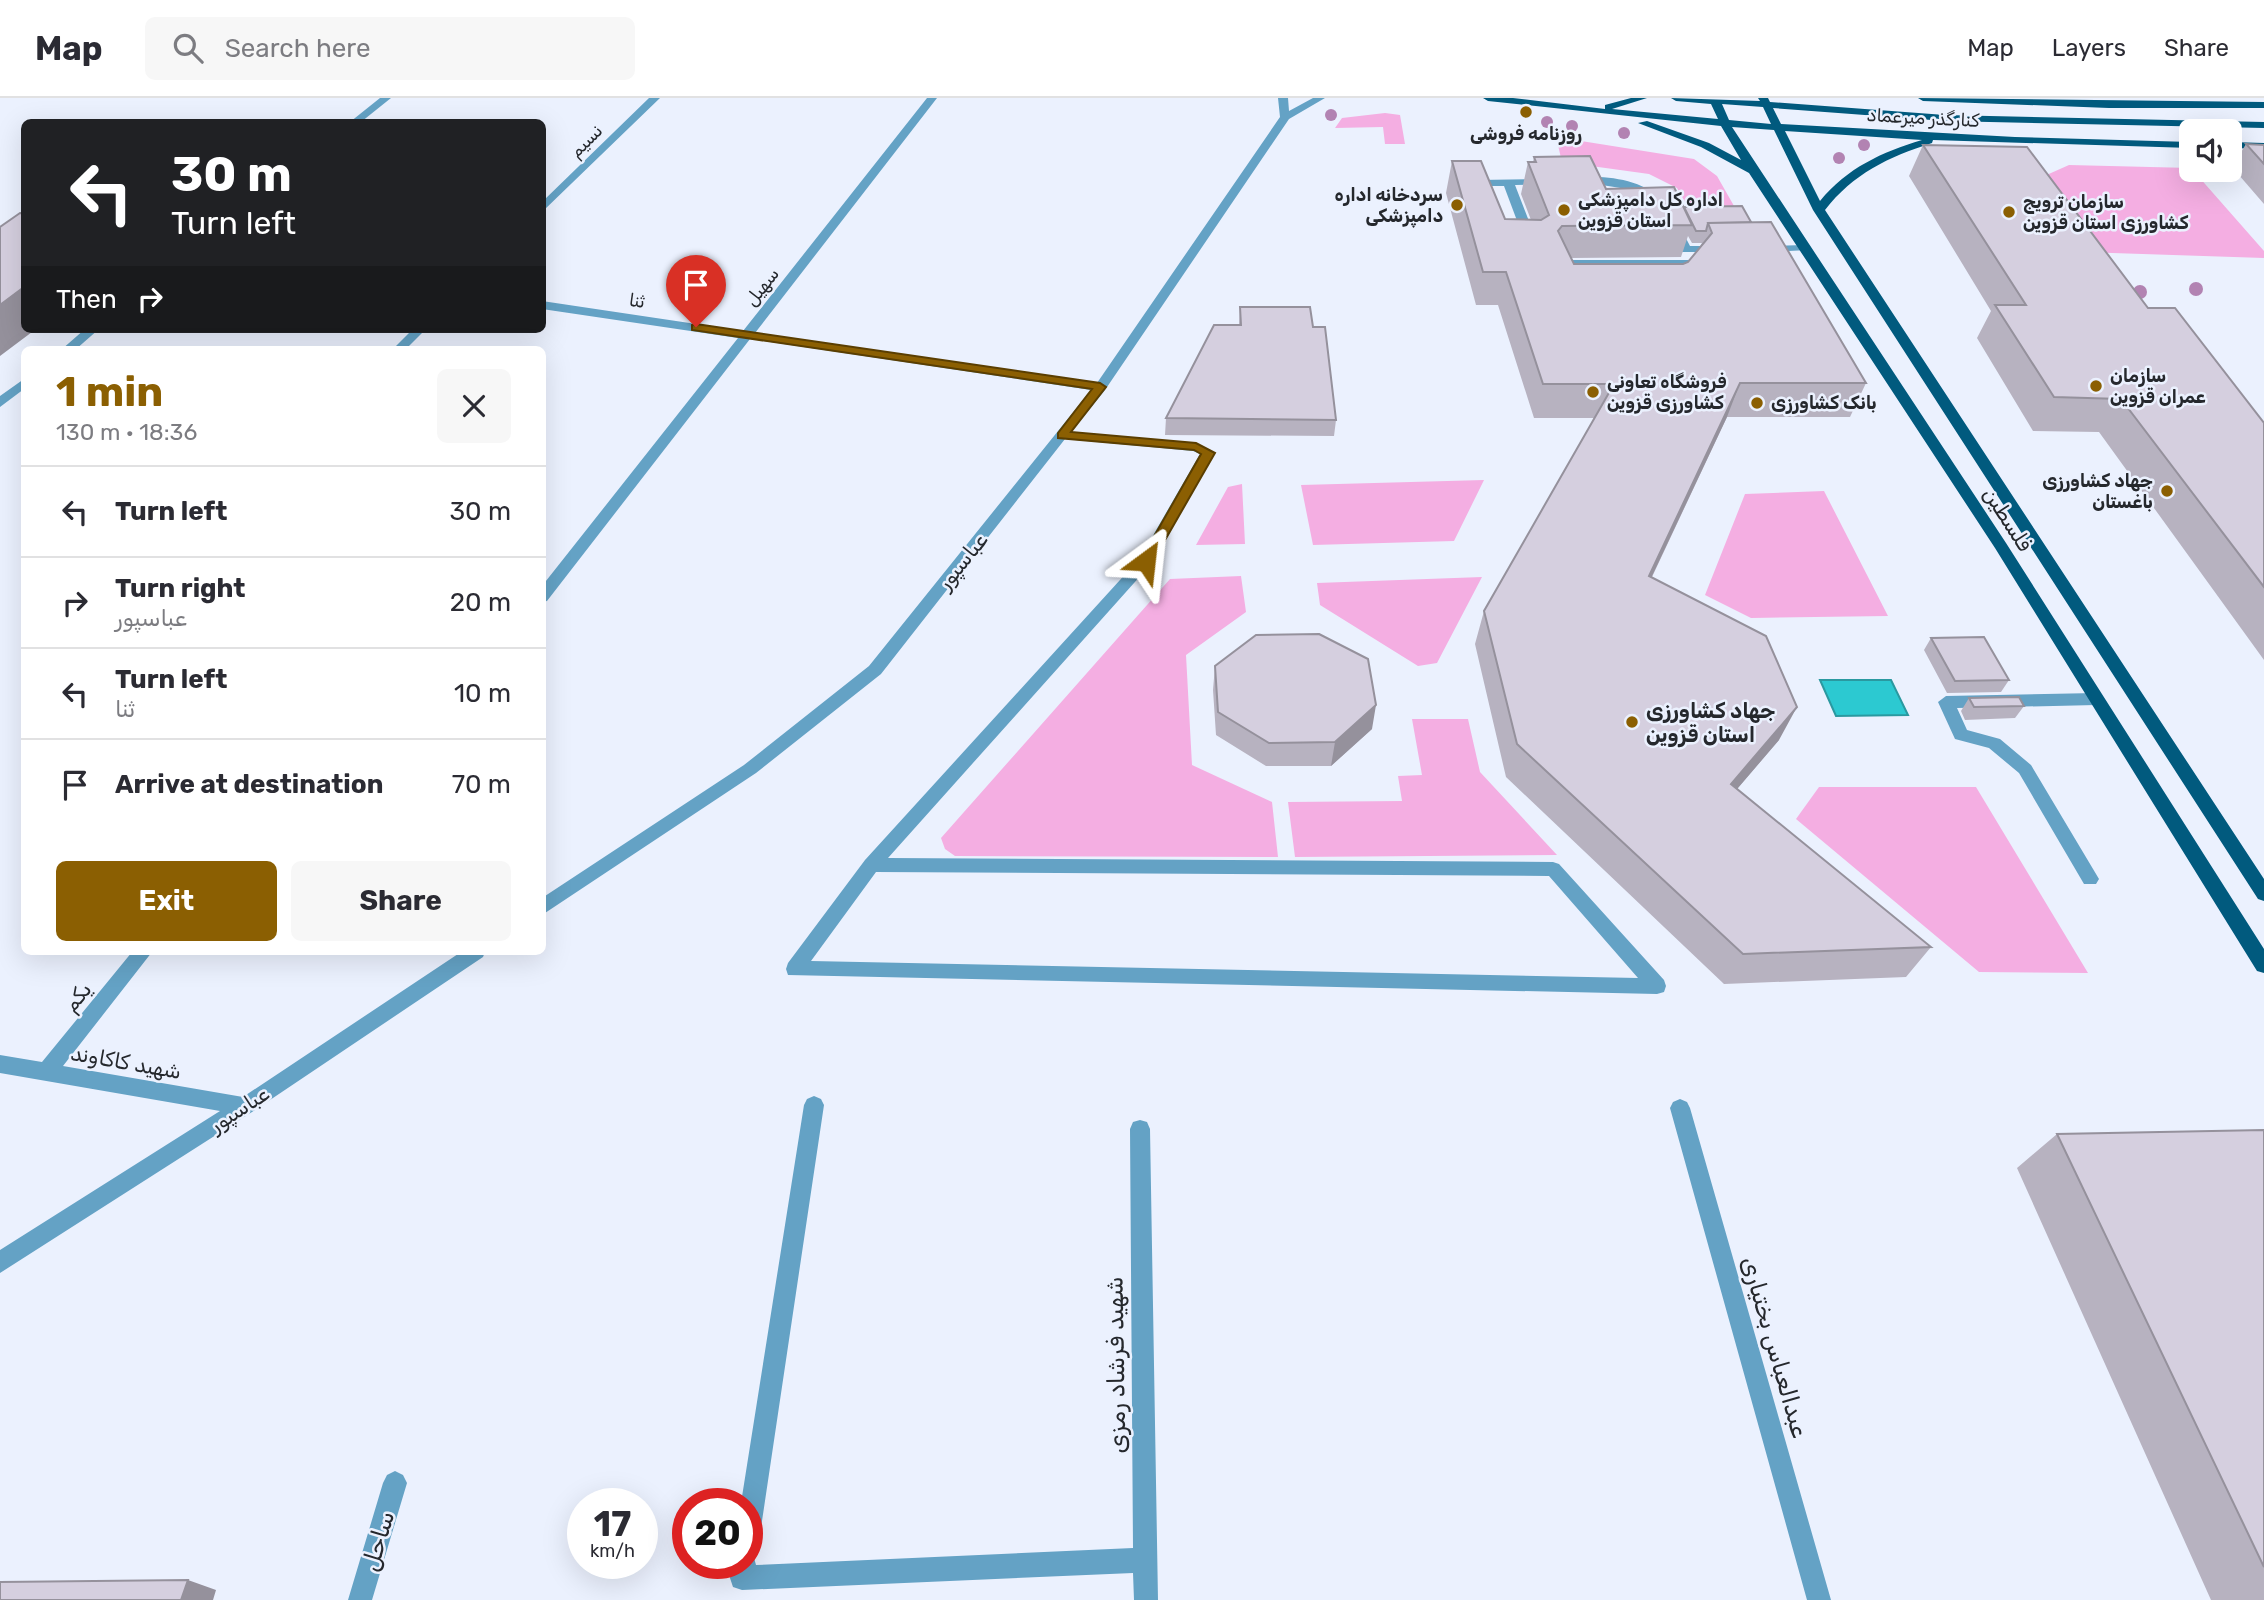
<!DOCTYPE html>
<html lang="en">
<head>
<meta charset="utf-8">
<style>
	body { margin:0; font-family:Rubik,"Noto Sans Arabic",sans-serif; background:#f7f7f7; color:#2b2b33; height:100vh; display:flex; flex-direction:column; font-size:26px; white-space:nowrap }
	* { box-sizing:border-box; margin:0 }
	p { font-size:23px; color:#7c7c81 }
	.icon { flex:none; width:38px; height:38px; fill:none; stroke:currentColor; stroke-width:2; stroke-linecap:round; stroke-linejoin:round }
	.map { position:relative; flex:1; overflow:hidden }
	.details { position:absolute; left:21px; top:248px; width:525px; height:609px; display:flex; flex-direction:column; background:#fff; border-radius:10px; box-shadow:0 7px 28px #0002 }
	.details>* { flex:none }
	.guide { position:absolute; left:21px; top:21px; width:525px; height:214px; border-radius:10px; box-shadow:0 7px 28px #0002; background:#202124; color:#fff; overflow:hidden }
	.tools { position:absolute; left:2179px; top:21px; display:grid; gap:14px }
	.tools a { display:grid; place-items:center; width:63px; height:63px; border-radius:10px; background:#fff; box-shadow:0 7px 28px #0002; font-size:35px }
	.speed { position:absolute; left:567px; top:1390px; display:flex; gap:14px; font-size:35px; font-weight:700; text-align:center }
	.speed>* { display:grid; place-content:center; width:91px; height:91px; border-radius:50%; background:#fff; box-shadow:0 7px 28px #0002; line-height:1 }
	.speed small { font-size:18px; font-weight:400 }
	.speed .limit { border:10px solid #d22; background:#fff; color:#111 }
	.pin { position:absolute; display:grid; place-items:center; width:60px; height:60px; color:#fff; margin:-72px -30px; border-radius:50% 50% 50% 0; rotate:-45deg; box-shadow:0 0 7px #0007 }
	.pin .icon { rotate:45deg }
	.me { position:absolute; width:77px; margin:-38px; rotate:30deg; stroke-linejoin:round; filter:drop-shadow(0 0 5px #0008) }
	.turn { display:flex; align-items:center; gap:24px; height:147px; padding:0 35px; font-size:32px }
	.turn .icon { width:91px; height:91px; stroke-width:2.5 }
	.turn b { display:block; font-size:49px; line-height:60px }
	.then { display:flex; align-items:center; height:66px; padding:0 35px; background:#0003; gap:14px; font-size:26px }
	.round { display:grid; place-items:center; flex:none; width:74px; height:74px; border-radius:10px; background:#f7f7f7 }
	.overview { display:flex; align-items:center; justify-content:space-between; height:119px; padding:0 35px }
	h1 { font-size:42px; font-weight:700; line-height:52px; color:#8b5f02 }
	.action { display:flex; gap:14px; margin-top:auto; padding:14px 35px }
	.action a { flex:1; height:80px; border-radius:10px; background:#8b5f02; color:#fff; font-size:28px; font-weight:700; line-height:80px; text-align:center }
	.action a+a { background:#f7f7f7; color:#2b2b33 }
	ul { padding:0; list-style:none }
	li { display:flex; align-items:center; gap:21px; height:91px; padding:0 35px; border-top:2px solid #e1e1e2 }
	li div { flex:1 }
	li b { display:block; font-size:26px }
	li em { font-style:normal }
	header { display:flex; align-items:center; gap:42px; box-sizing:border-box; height:98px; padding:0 35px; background:#fff; border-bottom:2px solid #e1e1e2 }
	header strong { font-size:33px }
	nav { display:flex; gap:38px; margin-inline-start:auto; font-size:24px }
	.search { width:490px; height:63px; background:#f7f7f7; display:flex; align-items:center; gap:18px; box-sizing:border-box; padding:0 24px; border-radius:10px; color:#7c7c81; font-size:26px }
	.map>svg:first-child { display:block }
	.green { fill:#f4aee2 }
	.water { fill:#2cc9d1; stroke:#2a99a0; stroke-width:2 }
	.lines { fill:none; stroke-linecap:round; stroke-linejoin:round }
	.minor { fill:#64a2c5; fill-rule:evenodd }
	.major { fill:#015a7e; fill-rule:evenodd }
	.tree { fill:#b283b2 }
	.wall { fill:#b7b2c0; fill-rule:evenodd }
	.shaded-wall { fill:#95919c }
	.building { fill:#d5cfdf; stroke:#95919c; stroke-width:2 }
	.route { fill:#8b5f02; stroke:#5a3e01; stroke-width:2 }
	.poi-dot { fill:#8b5f02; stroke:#ebf1fe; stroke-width:2.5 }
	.labels { text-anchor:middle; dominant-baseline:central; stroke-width:5; stroke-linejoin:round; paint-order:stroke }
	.far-street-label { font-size:18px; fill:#25282d; stroke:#ebf1fe }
	.far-poi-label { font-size:18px; font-weight:bold; fill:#25282d; stroke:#ebf1fe; text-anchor:start }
	.street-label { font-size:21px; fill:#25282d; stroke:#ebf1fe }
	.poi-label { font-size:21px; font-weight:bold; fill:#25282d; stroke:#ebf1fe; text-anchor:start }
	.near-street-label { font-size:24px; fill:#25282d; stroke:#ebf1fe }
</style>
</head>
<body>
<header>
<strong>Map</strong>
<div class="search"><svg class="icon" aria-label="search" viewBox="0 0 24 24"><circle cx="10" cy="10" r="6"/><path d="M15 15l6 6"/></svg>Search here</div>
<nav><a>Map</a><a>Layers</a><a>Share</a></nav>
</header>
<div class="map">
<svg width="2264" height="1502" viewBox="0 0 2264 1502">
	<rect width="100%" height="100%" fill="#ebf1fe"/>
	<path class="green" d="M1385,15l15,2 5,29h-20l-2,-17 -48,1 7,-10z
		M1556,39l138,22 23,17 21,37 -45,3 -16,-28 -28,-14 -87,-12z
		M2069,67l122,3 73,83v7l-182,-6 -49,-71z
		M1484,382l-30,61 -141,4 -12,-60z
		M1242,386l3,60 -49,1 32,-58z
		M1824,393l64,125 -137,2 -46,-23 40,-101z
		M1241,478l5,36 -60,43 6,110 80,37 6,55 -323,-1 -10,-7 -4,-11 229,-259z
		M1482,479l-45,86 -19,3 -98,-61 -3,-22z
		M1412,621h56l12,53 77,83 -262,2 -7,-55 114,-1 -4,-25 24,-1z
		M1819,689h157l112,186 -109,-1 -183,-153z"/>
	<path class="water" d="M1820,582h71l17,35 -72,1z"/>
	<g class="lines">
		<path class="minor" d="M380,0h11l-30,24h-11z
			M649,0h11l-118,114v-10z
			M927,0h10l-182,235 342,50 183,-266 -2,-19h10l1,13 24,-13h12l-36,21 -184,271 -34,42 125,11 19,10 -64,111 -263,294 665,4 6,2 105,116 2,6 -2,6 -7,2 -869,-19 -2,-6 2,-6 77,-103 275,-302 60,-104 -7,-3 -128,-12 -184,235 -125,99 -214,142v-17l202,-133 125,-99 222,-276 -341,-51 -203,262 -5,1v-16l196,-248 -196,-29v-8l201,30zM876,774l673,4 89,102 -827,-17z
			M1580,79c28,-1 61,2 82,23l-10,2c-24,-18 -47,-15 -76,-20v-4z
			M1549,81l1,2 -5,3 -30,1 22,57 -6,3 -6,-3 -21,-56h-19l2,7 -5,3 -5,-3 -3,-10 5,-3z
			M1673,124l6,3 11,21h32l6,3 -6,3h-40l-15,-27z
			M1805,147l4,1v4l-45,2 -6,-3 6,-3z
			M1558,162h135l6,4 -6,4 -128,-1 -1,4h-8l-4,-8z
			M85,231h14l-24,21h-14z
			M413,231h13l-21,21h-13z
			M24,281v10l-24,18v-11z
			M2096,595l8,6 -8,6 -139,3 10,22 33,9 31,26 68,114 -3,5h-12l-65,-111 -30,-25 -34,-9 -17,-37 8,-6z
			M132,854h20l-89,114 180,31 218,-145h24l-2,5 -231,155 -252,161v-23l220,-139 -220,-38v-18l42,7z
			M814,998l7,3 3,6 -65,436 -3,9 -7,3 4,1 3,11 377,-17 -3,-419 3,-7 7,-2 7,2 3,7 8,471h-24l-1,-27 -391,17 -9,-3 -3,-9 2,-15h15v-60h-6l63,-398 3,-6z
			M1680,1001l7,3 3,6 141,492h-24l-137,-492 3,-6z
			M395,1373l8,4 4,8 -35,117h-24l35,-117 4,-8z"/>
		<path class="major" d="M1483,0h30l92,11v-4l26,-7h16l-35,11 106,10 -7,-15 -35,-3 -5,-3 89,3 -2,-3h10l2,4 175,13 319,7v6l-319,-7 -172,-13 8,16 234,13 176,5v6l-258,-8 -1,3c-44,14 -79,31 -107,67l439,669v22l-6,-2 -445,-689 -39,-80 -42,-3 274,416 258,406v24l-7,-2 -262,-423 -246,-375 -48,-26 -63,-24 9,-2 62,22 32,17 -20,-34 -233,-25zM1722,6l41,3 8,17 -42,-4zM1785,33l137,9c-40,12 -75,28 -102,61z
			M1918,0l346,4v6h-155l-186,-7z
			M2230,44l34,1v6l-34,-1z"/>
	</g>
	<g class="tree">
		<circle cx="1331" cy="17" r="6"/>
		<circle cx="1547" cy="24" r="6"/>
		<circle cx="1572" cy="28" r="6"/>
		<circle cx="1624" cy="35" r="6"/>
		<circle cx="1864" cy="47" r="6"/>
		<circle cx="1839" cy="60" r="6"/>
		<circle cx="2196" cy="191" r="7"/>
		<circle cx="2140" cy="194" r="7"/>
	</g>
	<path class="wall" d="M2246,46l18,1v59l-32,-37z
		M1923,47l225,163 116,115v237l-165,-228 -66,-1 -56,-93 14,-27 -82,-135z
		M1534,59l72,32 78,19 67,14 115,161 -16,34h-123l-75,160 127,163 -42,49 194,158 -25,30 -182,7 -218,-207 -31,-133 9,-33 111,-193h-61l-36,-113h-22l-30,-112 6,-32 53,58 26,1 -10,-26 7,-32h5zM1688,138l4,7h10l-2,4 -12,15 -5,2h-109l-3,-6 110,-1z
		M1240,209l73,20 23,93 -2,16 -169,-1 1,-17 73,-93z
		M1931,540l78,42 -8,12 -54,1 -23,-43z
		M1215,568l157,63 -41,37h-65l-50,-31 -3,-45z
		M1969,600l55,8 -9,12 -50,2 -4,-9z
		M2264,1032v470h-53l-194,-432 40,-34z"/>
	<path class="shaded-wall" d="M24,189v42h12l-36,27v-51z
		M1740,285l-13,34 -91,193 13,-34z
		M1376,607l-4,24 -41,37 4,-24z
		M1797,609l-18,33 -65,76 17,-32z
		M188,1482l28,10 -3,10h-32z"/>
	<path class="building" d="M2246,46l18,1v19z
		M1923,47l104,2 121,161h27l89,115v164l-143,-188 -67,-2 -59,-92h31z
		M1590,58l16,33 68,-2 18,38 -130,1 -4,5 16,33h109l5,-2 24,-29 -4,-10 63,-1 95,161h-126l-91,193 117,60 31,71 -66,77 200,163 -188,7 -226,-210 -33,-133 130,-227h-71l-37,-112h-23l-31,-111h29l24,58 36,1 8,-5 -21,-53h8l-2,-5z
		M1742,108l9,16 -43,1 -2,8h-10l-12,-24z
		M20,115l4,1v73l-24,18v-78z
		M1240,209h70l3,20h12l11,93 -170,-2 48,-93h27z
		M1319,536l49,25 8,46 -41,37 -66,1 -51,-31 -3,-46 41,-31z
		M1984,539l25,43 -54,1 -24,-43z
		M2019,599l5,9 -50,1 -5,-9z
		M2264,1032v437l-207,-433z
		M188,1482l-7,20h-181v-18z"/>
	<path class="route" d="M696,226l404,59 6,4 -35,45 125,11 19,10 -62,108 -7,4 -6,-4 61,-107 -7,-4 -136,-12v-5l34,-44 -400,-59v-5z"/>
	<g class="poi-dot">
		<circle cx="1526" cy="14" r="7"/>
		<circle cx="1457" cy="107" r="7"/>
		<circle cx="1564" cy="112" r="7"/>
		<circle cx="2009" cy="114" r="7"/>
		<circle cx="2096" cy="288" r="7"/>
		<circle cx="1593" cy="294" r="7"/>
		<circle cx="1757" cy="305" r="7"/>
		<circle cx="2167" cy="393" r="7"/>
		<circle cx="1632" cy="624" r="7"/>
	</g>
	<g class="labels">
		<g class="far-street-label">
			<text transform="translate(1923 20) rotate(3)">کنارگذر میرعماد</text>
			<text transform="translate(586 43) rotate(-45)">نسیم</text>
			<text transform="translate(762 189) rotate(-52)">سهیل</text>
			<text transform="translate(637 203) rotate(8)">ثنا</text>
		</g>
		<g class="far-poi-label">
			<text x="1526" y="36" text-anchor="middle">روزنامه فروشی</text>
			<text x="1443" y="97" text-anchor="end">سردخانه اداره<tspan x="1443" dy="21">دامپزشکی</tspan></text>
			<text x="1578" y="102">اداره کل دامپزشکی<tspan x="1578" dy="21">استان قزوین</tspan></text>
			<text x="2023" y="104">سازمان ترویج<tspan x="2023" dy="21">کشاورزی استان قزوین</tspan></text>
			<text x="2110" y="278">سازمان<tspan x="2110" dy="21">عمران قزوین</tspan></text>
			<text x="1607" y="284">فروشگاه تعاونی<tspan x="1607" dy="21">کشاورزی قزوین</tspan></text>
			<text x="1771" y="305">بانک کشاورزی</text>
			<text x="2153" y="383" text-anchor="end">جهاد کشاورزی<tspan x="2153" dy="21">باغستان</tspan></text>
		</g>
		<g class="street-label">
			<text transform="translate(2008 421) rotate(57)">فلسطین</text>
			<text transform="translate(962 463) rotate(-51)">عباسپور</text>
			<text transform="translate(77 899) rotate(-51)">یکم</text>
			<text transform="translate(126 964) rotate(10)">شهید کاکاوند</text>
			<text transform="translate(239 1011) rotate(-33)">عباسپور</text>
		</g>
		<g class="poi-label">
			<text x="1646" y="612">جهاد کشاورزی<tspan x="1646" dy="24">استان قزوین</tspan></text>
		</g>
		<g class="near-street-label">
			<text transform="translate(1775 1249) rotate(74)">عبدالعباس بختیاری</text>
			<text transform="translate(1116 1267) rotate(-91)">شهید فرشاد رمزی</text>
			<text transform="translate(378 1443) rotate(-73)">ساحل</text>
		</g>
	</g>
</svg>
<div class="tools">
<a><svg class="icon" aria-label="sound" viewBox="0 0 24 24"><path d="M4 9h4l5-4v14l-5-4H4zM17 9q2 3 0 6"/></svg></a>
</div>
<div class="speed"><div>17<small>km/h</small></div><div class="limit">20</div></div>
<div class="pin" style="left:696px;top:229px;background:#d93025"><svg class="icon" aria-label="arrive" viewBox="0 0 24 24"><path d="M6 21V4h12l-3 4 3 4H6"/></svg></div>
<svg class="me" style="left:1146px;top:463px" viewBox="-20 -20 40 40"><path d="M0-17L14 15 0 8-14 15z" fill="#8b5f02" stroke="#fff" stroke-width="4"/></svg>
<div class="guide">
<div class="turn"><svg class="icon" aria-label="left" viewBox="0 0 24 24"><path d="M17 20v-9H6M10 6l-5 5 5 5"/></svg><div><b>30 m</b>Turn left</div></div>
<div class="then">Then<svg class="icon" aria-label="right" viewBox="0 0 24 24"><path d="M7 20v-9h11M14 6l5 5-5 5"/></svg></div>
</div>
<section class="details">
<div class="overview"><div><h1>1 min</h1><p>130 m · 18:36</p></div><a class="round"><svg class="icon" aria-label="close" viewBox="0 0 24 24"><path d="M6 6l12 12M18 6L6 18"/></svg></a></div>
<ul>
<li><svg class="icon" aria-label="left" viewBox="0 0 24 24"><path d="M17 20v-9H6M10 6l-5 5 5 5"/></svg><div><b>Turn left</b></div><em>30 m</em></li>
<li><svg class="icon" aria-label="right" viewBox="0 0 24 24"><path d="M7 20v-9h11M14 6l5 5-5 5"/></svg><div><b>Turn right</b><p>عباسپور</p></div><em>20 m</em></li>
<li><svg class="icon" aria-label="left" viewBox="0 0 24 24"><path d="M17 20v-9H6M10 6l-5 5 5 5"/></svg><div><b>Turn left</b><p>ثنا</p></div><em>10 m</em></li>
<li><svg class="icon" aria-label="arrive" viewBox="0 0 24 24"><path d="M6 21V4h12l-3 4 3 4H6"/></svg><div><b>Arrive at destination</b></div><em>70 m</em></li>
</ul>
<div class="action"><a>Exit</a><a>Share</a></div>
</section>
</div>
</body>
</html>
